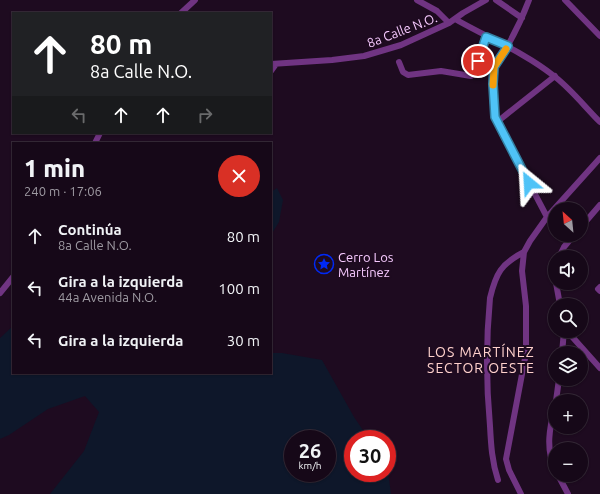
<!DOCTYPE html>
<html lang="es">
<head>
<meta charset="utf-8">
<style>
	body { margin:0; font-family:Ubuntu,sans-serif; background:#1f1121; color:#f1f3f6; height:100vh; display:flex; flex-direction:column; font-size:15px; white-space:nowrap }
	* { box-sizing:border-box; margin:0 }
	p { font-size:13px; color:#9e9aa2 }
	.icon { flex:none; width:22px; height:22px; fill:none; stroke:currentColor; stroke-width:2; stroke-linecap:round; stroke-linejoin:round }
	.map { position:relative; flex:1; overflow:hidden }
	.details { position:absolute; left:12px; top:142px; width:260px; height:232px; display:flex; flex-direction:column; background:#160818; border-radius:0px; box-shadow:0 1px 3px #0004,0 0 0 1px #352937 }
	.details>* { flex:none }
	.top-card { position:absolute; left:12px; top:12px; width:260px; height:122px; border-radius:0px; box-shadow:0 1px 3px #0004,0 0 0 1px #352937; background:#202124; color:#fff; overflow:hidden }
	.needle { width:26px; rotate:333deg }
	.tools { position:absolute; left:548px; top:202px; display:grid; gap:8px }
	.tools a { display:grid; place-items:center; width:40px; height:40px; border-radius:50%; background:#160818; box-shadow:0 1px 3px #0004,0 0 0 1px #352937; font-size:20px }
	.speed { position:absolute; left:284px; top:430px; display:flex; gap:8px; font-size:20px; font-weight:700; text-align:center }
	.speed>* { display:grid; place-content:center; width:52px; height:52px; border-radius:50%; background:#160818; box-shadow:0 1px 3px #0004,0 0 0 1px #352937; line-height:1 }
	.speed small { font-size:10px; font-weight:400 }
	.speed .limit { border:6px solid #d22; background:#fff; color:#111 }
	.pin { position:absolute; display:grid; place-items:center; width:34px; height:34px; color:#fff; margin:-17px; border:2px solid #fff; border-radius:50%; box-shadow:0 1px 4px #0007 }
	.me { position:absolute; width:44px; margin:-22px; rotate:333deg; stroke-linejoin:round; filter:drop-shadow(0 0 3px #0008) }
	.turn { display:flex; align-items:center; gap:14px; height:84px; padding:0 12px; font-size:18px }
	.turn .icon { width:52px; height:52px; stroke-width:2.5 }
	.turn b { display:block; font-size:28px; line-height:34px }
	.lanes { display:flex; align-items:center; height:38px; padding:0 12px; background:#0003; justify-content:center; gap:20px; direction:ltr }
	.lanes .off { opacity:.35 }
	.round { display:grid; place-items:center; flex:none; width:42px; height:42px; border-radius:21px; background:#1f1121 }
	.overview { display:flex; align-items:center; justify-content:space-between; height:68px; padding:0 12px }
	h1 { font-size:24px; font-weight:800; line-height:30px }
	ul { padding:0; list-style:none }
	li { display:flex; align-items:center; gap:12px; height:52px; padding:0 12px }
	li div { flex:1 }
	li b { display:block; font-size:15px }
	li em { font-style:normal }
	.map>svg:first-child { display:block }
	.green { fill:#0e172a; fill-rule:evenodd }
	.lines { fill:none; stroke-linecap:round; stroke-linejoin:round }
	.street { stroke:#703482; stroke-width:6 }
	.route-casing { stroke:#337fa1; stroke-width:10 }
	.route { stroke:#4fc3f7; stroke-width:7 }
	.slow { stroke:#f59e0b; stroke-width:7 }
	.labels { text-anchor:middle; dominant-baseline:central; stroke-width:4; stroke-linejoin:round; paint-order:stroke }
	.street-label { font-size:13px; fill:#f7caff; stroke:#1e0b20 }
	.poi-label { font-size:13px; fill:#f7caff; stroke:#1e0b20; text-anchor:start }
	.neighbourhood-label { font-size:14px; letter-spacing:1px; fill:#ffd1cc; stroke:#1e0b20 }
</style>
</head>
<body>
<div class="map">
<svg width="600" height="494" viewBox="0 0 600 494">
	<rect width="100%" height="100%" fill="#1e0b20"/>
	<path class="green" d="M277,188l6,12 -4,22 -8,13v-43z
		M13,326v47h258v-20h11l40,7 32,57 15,22h-16v34h34v-9l4,30h-341l34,-43 15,-39 -14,-16 -37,13 -39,26 -9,4v-101zM293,439h34v34h-34z"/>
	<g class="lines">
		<path class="street" d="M417,0l20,11 12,12
			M496,0l26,18
			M529,0c-6,16 -13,31 -21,45 -4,8 -11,14 -13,22 -5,12 -3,43 2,55l50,95
			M565,0l35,36
			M181,13l14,-13
			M455,19c33,19 69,33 99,57 17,13 31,31 46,46
			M399,62l4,10 5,3 33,-4 30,5 2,-3 14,-36
			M271,64l61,-4 32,-4 37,-11 48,-22 14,-10 23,-13
			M271,71l5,-7
			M497,122l58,-46
			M95,143l5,-10
			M581,227l19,-22
			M559,257l5,-10 10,-12
			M556,283l4,22
			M600,287l-2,2 2,2
			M0,293l13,-16
			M567,331l33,37
			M562,353l2,-22
			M556,401l3,-22
			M555,404c-5,23 -10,44 0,65
			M558,475l10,19
			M498,480c-6,-18 -7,-35 -8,-54 -4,-43 -4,-86 0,-128 6,-25 11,-34 34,-46
			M521,494l-12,-24 -3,-11 20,-106v-47l-4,-35 2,-19 6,-11 17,-24 53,-59"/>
	</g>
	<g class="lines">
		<g class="route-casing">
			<path id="route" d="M478,61l8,-24 22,9 -14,21 -1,17 2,33 34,66"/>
		</g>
		<use href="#route" class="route"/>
		<path class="slow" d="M493,85l1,-18 12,-18"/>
	</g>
	<defs>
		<g id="sight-ring" transform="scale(1)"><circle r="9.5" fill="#1e0b20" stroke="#0029f5" stroke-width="1.5"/><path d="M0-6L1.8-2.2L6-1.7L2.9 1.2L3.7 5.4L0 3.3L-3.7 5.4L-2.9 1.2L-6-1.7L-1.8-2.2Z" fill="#0029f5"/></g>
	</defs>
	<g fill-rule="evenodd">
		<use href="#sight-ring" x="324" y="264"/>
	</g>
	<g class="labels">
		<g class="street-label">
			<text transform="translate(402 30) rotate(-21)">8a Calle N.O.</text>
		</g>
		<g class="poi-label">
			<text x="338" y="257">Cerro Los<tspan x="338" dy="15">Martínez</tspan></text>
		</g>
		<g class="neighbourhood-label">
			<text x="481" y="352">LOS MARTÍNEZ<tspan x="481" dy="16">SECTOR OESTE</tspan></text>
		</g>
	</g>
</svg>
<div class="tools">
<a><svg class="needle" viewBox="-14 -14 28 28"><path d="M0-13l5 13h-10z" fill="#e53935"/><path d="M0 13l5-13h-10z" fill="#9e9aa2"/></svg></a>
<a><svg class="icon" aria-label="sound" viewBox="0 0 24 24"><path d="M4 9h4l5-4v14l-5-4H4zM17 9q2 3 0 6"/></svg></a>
<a><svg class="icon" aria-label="search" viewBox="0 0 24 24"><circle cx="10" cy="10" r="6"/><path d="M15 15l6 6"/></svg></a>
<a><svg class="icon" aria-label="layers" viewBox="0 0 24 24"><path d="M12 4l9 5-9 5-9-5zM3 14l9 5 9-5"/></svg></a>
<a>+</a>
<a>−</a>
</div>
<div class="speed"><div>26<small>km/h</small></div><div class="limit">30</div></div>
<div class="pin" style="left:478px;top:61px;background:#d93025"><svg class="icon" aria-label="arrive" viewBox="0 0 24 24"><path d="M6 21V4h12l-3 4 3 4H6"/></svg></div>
<svg class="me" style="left:529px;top:183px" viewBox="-20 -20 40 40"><path d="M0-17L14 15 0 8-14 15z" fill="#4fc3f7" stroke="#fff" stroke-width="4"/></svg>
<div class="top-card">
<div class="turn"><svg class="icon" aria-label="ahead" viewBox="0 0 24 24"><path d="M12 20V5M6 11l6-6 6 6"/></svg><div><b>80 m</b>8a Calle N.O.</div></div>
<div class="lanes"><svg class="icon off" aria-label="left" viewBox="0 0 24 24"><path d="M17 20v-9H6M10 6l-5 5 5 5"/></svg><svg class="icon" aria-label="ahead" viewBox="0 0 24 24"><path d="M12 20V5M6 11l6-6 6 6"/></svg><svg class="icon" aria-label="ahead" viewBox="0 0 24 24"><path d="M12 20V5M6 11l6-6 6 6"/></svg><svg class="icon off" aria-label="right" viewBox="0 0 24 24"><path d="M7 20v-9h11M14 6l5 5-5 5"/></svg></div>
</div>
<section class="details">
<div class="overview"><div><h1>1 min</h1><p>240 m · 17:06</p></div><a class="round" style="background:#d93025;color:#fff"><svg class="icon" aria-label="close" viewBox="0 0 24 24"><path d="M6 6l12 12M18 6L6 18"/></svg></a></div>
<ul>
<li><svg class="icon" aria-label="ahead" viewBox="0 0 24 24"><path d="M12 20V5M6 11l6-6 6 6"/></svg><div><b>Continúa</b><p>8a Calle N.O.</p></div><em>80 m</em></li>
<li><svg class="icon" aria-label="left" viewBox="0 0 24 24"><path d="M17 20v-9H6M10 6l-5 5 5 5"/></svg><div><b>Gira a la izquierda</b><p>44a Avenida N.O.</p></div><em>100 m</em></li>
<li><svg class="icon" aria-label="left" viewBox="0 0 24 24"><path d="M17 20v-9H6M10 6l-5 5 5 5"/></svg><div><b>Gira a la izquierda</b></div><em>30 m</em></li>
</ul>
</section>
</div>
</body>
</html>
